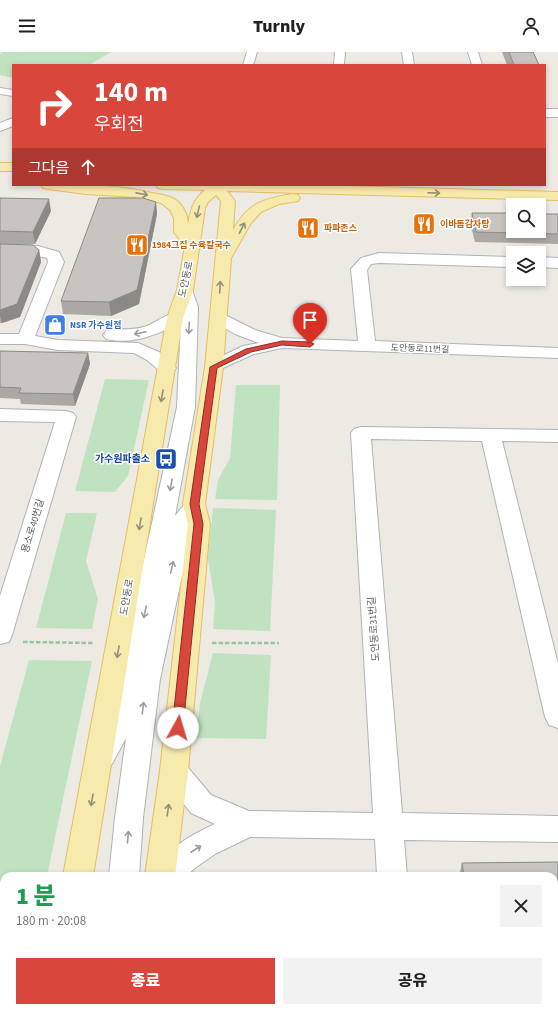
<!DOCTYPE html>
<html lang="ko">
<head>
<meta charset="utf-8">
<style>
	body { margin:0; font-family:"Source Sans 3","Noto Sans KR",sans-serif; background:#f2f2f2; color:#222; height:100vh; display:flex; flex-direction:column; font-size:15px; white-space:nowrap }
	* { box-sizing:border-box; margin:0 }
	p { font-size:13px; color:#767676 }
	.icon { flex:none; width:22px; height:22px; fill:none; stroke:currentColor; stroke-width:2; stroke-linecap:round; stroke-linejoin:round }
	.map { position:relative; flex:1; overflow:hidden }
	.panel { position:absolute; left:0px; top:820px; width:558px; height:140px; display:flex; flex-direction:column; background:#fff; border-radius:12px 12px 0 0; box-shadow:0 2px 6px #0003 }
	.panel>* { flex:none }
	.top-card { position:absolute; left:12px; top:12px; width:534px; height:122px; border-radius:0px; box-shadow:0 2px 6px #0003; background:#d8463c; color:#fff; overflow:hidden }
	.tools { position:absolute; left:506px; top:146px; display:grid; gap:8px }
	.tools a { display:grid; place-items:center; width:40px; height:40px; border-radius:0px; background:#fff; box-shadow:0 2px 6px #0003; font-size:20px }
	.pin { position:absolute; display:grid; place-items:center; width:34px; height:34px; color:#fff; margin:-41px -17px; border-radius:50% 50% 50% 0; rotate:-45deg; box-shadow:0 0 4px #0007 }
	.pin .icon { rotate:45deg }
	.me { position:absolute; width:44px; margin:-22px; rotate:6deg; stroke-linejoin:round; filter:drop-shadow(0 0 3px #0008) }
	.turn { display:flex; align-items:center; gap:14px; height:84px; padding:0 16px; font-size:18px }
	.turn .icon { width:52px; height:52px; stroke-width:2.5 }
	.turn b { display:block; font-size:28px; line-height:34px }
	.then { display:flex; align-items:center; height:38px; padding:0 16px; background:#0003; gap:8px; font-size:15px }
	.round { display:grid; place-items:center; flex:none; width:42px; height:42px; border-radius:0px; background:#f2f2f2 }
	.head { display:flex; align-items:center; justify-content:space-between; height:68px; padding:0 16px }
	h1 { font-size:24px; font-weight:800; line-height:30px; color:#1e9e55 }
	.action { display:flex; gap:8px; margin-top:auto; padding:8px 16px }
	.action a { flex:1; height:46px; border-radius:0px; background:#d8463c; color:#fff; font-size:16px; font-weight:800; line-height:46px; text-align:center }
	.action a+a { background:#f2f2f2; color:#222 }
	header { display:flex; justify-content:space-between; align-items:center; height:52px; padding:0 16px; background:#fff; font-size:18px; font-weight:800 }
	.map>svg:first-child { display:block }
	.green { fill:#c1e2c1 }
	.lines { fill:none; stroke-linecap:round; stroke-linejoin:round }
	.minor-casing { stroke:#b0b3b7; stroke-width:2 }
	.major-casing { stroke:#e4be64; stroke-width:2 }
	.path { stroke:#9cc2a6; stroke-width:2.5; stroke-dasharray:4.5 2; stroke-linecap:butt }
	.minor { fill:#fff; fill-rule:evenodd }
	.major { fill:#f7eaad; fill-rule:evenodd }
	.wall { fill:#aca9a5 }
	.shaded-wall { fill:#8c8a86 }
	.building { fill:#c8c5c0; stroke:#8c8a86 }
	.oneway { stroke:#928f7c }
	.oneway2 { stroke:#9d9ea1 }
	.route { fill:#d8463c; stroke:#8c2e27 }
	.labels { text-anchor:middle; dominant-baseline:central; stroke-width:3; stroke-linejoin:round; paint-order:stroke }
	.far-food-label { font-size:9px; font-weight:bold; fill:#c56008; stroke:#fff; text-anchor:start }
	.far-shop-label { font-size:9px; font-weight:bold; fill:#366cbe; stroke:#fff; text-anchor:start }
	.far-street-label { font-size:9px; fill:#5b5e62; stroke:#fff }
	.street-label { font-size:10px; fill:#5b5e62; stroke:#fff }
	.transit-label { font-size:10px; font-weight:bold; fill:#164399; stroke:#fff; text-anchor:end }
</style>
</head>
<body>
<header><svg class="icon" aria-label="menu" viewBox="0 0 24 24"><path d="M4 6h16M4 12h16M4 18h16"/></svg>Turnly<svg class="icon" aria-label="person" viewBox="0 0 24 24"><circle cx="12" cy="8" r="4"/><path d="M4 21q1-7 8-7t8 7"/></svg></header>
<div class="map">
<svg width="558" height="960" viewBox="0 0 558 960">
	<rect width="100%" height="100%" fill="#eceae3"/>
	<path class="green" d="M3,0h108l-22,13h-76v13l-13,-3v-21z
		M105,327l44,1 -21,96 -13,16 -40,-1z
		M236,333h44l-3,115 -62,-1 3,-19 12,-22z
		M213,456l63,2 -6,121 -57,-2 2,-27 -7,-43z
		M66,461h31l-11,48 12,38 -6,30 -56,-1z
		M213,601l58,2 -5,84 -70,-1 4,-35z
		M29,608l63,1 -45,215h-43v132h15l-1,4h-18v-246z
		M168,956h95v4h-95z"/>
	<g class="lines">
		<g class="minor-casing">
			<path id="minor" d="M247,0h10l-4,13h-10z
				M335,0h10l-1,13h-10z
				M402,0h10l2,13h-10z
				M468,0h10l4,13h-10z
				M0,36l13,2v6l-13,-2z
				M545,57h13v8h-13z
				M13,66v8l-13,5v-8z
				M0,193l38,1 21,6 5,10 -29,74 23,4 80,3 21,9 17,16 -3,4 -6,1 -6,-1 -14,-12 -13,-7 -76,-3 -33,-6h-25v-10h19l29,-72 -1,-4 -9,-2 -38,-1z
				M379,201l134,4v10l-134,-4 -8,1 -4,6 8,71 183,7v10l-276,-10 -28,6 -40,18 -6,-1 -3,-4 3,-4 35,-17 16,-3 -24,-9 -22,-13 -2,-4 2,-4 6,-1 36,18 27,8 76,3 -7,-72 10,-11z
				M539,205l19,1v10l-19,-1z
				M185,233l6,2 7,20 -3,100 -20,109c8,-10 12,-18 27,-14l3,5 -12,17 -33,155 -17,139 -4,58h-30l6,-58 11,-80 -14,26 -10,4 -10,-4 -4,-8 22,-39 67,-310 4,-86c-21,14 -50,24 -75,18l-3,-4 3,-4c13,-3 28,0 41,-5 11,-4 22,-16 34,-11l1,-8 -5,-17 2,-3z
				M0,357l66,2 7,2 3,4 -64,218 -3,7 -9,2v-48l55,-174 -55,-1z
				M361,375l197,3v12l-56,-1 56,223v64l-9,-3 -4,-8 -63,-276 -111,-2 31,374 156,3v26l-154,-2 3,36h-30l-2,-37 -125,-2 -35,17 -20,14 -9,8h-33c12,-27 36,-40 62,-52l-24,-11 -27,-34 -4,-8 4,-8 10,-4 10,4 27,32 38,16 124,2 -22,-380 3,-4z
				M96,956h34l-1,4h-34z
				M383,956h34l1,4h-34z"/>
		</g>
		<g class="major-casing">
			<path id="major" d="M0,111h13v8h-13z
				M41,133c37,0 76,-1 111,8 6,1 13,2 18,4 11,4 18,16 18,27 3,-15 5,-24 17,-34l-42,-1 -5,-1 -2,-3h154l248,7v8l-331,-9 8,10 -2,29c16,-28 30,-31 60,-36l5,1 2,3 -2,3 -19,3 -18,8 -10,11 -20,35 -8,109 -18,137 5,20 -22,247 -13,105h-30l15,-105 28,-247 -5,-20 22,-137 16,-166 -5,-6 -8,7 -3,6 -12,82 -10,28 -90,558h-30l104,-558 10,-28 8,-44 -11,-14v-14l-4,-8 -9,-7 -25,-6 -50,-3 -38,-5 -5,-1z
				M37,956h34l-1,4h-34z
				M122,956h34v4h-34z"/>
		</g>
		<path class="path" d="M23,590l71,1
			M212,591h67"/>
		<use href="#minor" class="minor"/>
		<use href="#major" class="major"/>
	</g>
	<path class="wall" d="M502,0h31l6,13h-32z
		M0,146l51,13 -16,33h-35z
		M156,150l1,12 -18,90 -28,12 -48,-2 -2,-13z
		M472,161l86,1v30l-83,-2 -5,-19z
		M0,192l39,6 2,12 -21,55 -18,6h-2z
		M0,299l88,2 2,11 -15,42 -54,-2 -1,-5 -20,-1z
		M558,810v150h-78v-4h74v-132h-95l3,-13z"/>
	<path class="shaded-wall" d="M49,147l2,12 -16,33 -2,-12z
		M156,150l1,12 -18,90 -28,12 -2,-14z
		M39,198l2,12 -21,55 -18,6 -2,-7v-6z
		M88,301l2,11 -15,42 -2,-12z"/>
	<path class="building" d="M509,0h24l6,13h-25z
		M0,146l49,1 -16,33 -33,-1z
		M99,146h44l13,4 -19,88 -28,12 -48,-1z
		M472,161h41v18h26v-17h19v20l-82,-2z
		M0,192l33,1 6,5 -22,54 -17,6z
		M0,299l88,2 -15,41 -54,-1 2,-5 -21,-1z
		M558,810v150h-71l-1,-4h68v-132h-90l-2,-13z"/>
	<defs><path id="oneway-shaft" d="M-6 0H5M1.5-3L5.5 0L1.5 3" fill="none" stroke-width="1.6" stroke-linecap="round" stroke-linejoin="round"/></defs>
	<g class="oneway">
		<use href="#oneway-shaft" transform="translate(434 141) rotate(2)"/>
		<use href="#oneway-shaft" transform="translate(142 142) rotate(11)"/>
		<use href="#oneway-shaft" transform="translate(198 160) rotate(103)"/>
		<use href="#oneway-shaft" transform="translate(242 176) rotate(-63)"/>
		<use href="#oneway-shaft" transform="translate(220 235) rotate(-87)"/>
		<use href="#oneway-shaft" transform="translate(162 344) rotate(100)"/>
		<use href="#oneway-shaft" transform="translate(140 472) rotate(100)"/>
		<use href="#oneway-shaft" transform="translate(118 600) rotate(100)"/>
		<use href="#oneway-shaft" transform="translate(92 748) rotate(100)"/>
		<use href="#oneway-shaft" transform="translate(168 758) rotate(-82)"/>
	</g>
	<g class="oneway2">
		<use href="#oneway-shaft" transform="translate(189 276) rotate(93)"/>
		<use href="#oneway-shaft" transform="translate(140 281) rotate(168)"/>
		<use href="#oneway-shaft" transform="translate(171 433) rotate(101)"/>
		<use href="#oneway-shaft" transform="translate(172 515) rotate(-77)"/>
		<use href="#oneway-shaft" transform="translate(145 560) rotate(102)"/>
		<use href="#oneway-shaft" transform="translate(143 656) rotate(-83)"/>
		<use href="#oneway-shaft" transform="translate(128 785) rotate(-85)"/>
		<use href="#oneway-shaft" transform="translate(196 797) rotate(-33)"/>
	</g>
	<path class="route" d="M282,289l28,1 4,2 -4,3 -28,-2 -31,7 -34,16 -18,136 4,20 -20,204 -1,3h-8l-2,-3 22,-204 -4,-20 20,-137 36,-18z"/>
	<defs>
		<g id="restaurant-square" transform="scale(1.15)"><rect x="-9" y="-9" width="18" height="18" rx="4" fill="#e8710a" stroke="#fff"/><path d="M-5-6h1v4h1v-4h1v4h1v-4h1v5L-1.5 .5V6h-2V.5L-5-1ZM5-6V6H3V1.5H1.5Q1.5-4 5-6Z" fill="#fff"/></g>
		<g id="shop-square" transform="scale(1.15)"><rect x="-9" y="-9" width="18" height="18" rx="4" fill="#3f7fe0" stroke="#fff"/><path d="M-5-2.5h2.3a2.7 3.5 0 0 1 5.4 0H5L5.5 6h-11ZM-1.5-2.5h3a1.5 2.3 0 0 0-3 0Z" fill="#fff"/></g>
		<g id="bus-square" transform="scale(1.15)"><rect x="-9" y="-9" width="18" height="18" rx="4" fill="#1a4fb4" stroke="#fff"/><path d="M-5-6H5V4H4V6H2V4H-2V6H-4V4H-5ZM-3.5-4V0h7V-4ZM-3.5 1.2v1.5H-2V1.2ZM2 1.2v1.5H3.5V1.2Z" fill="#fff"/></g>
	</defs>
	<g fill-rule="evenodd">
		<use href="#restaurant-square" x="424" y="172"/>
		<use href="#restaurant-square" x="308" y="176"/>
		<use href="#restaurant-square" x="137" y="193"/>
		<use href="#shop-square" x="55" y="273"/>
		<use href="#bus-square" x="166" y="407"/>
	</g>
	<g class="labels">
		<g class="far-food-label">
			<text x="440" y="172">이바돔감자탕</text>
			<text x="324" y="176">파파존스</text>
			<text x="152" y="193">1984그집 수육칼국수</text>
		</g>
		<g class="far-shop-label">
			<text x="70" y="273">NSR 가수원점</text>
		</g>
		<g class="far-street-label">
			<text transform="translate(420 297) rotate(2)">도안동로11번길</text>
		</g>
		<g class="street-label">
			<text transform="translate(186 227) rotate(-78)">도안동로</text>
			<text transform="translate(33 474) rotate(-73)">용소로40번길</text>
			<text transform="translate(127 545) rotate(-80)">도안동로</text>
			<text transform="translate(374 577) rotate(-94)">도안동로31번길</text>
		</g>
		<g class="transit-label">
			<text x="150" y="407">가수원파출소</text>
		</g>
	</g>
</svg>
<div class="tools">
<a><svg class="icon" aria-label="search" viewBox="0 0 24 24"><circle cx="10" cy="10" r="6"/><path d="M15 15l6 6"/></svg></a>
<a><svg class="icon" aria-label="layers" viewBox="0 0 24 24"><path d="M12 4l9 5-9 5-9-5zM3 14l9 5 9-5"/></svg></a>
</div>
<div class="pin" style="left:310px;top:292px;background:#d93025"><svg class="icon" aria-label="arrive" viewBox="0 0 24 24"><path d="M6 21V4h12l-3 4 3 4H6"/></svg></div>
<svg class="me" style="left:178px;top:676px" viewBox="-20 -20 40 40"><circle r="19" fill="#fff"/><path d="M0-13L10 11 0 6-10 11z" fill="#d8463c"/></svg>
<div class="top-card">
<div class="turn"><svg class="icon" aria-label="right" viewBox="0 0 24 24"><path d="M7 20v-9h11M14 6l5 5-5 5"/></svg><div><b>140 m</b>우회전</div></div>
<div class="then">그다음<svg class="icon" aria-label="ahead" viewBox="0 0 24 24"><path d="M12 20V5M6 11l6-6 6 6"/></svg></div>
</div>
<section class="panel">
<div class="head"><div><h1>1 분</h1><p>180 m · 20:08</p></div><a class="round"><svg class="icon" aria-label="close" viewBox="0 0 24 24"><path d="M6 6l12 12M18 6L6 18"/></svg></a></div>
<div class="action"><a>종료</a><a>공유</a></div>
</section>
</div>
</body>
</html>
